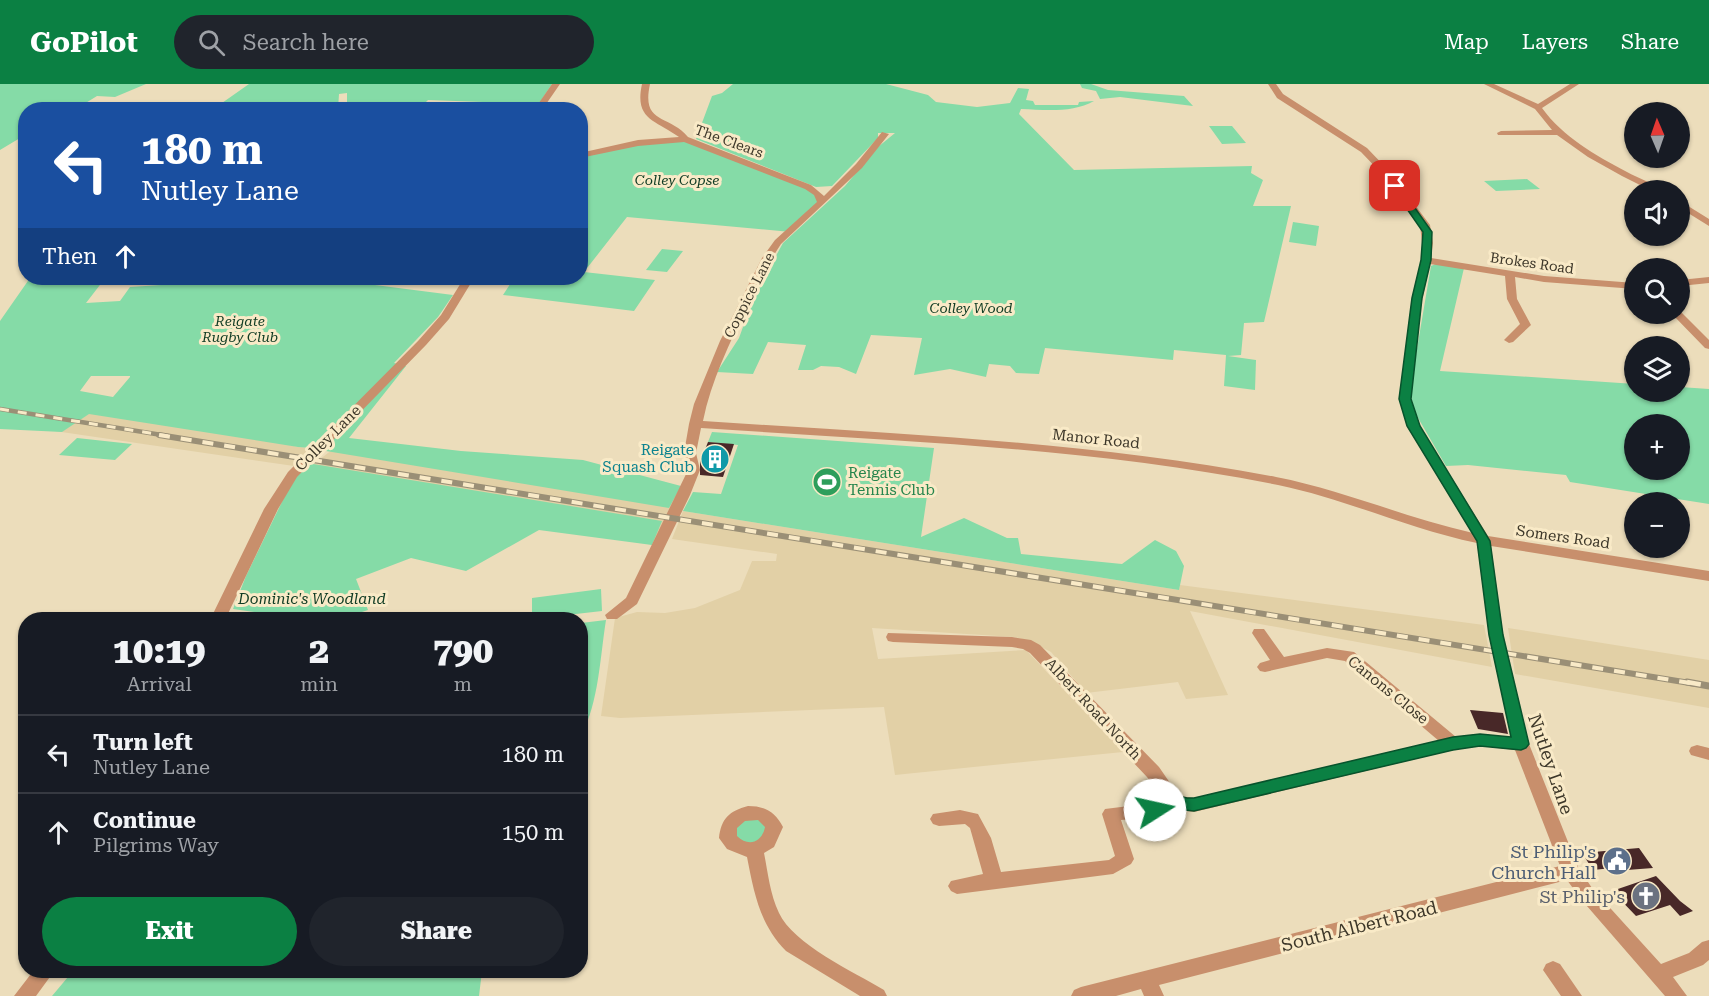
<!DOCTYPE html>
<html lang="en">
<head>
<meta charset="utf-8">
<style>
	body { margin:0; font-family:"Roboto Serif",serif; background:#20242c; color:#f1f3f6; height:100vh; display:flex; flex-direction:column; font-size:22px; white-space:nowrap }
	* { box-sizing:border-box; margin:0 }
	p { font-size:20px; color:#9ea1a6 }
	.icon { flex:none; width:33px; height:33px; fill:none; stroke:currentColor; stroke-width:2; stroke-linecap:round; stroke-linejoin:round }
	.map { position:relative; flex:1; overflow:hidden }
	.side { position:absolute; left:18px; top:528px; width:570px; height:366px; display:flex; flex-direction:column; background:#171b24; border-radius:24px; box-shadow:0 2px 4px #0004 }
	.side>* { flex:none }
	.hud { position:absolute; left:18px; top:18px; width:570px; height:183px; border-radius:24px; box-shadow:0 2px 4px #0004; background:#1a4fa0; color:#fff; overflow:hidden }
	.needle { width:39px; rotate:358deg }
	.controls { position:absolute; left:1624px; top:18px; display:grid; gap:12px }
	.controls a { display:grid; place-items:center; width:66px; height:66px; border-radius:50%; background:#171b24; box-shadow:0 2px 4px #0004; font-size:30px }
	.pin { position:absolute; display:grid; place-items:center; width:51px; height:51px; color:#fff; margin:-26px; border-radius:12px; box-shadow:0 3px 9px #0006 }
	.me { position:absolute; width:66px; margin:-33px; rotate:80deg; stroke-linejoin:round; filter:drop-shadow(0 0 4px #0008) }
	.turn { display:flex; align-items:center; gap:21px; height:126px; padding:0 24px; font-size:27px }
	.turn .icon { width:78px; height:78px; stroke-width:2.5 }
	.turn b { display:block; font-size:42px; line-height:51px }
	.then { display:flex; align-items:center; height:57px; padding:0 24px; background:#0003; gap:12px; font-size:22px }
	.eta { display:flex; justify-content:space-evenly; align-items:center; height:102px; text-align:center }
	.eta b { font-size:36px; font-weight:800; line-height:42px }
	.cta { display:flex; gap:12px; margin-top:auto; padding:12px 24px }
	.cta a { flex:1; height:69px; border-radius:36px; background:#0b8043; color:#fff; font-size:24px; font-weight:800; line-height:69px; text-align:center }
	.cta a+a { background:#20242c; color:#f1f3f6 }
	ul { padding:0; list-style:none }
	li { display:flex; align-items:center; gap:18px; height:78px; padding:0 24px; border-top:2px solid #363941 }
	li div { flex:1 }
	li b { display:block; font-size:22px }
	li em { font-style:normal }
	header { display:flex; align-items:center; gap:36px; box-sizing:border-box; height:84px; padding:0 30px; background:#0b8043; color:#fff }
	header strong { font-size:28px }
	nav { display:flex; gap:33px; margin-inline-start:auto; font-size:21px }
	.search { width:420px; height:54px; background:#20242c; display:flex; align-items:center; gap:15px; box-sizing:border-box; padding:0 21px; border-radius:33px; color:#9ea1a6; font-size:22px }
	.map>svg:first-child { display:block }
	.built { fill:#e2d0a6 }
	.green { fill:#85dba7; fill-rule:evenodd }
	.building { fill:#482828 }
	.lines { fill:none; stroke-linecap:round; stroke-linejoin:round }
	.street { fill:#c88f6c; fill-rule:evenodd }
	.rail-far2-casing { stroke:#9a8f76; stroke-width:4.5 }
	.rail-far1-casing { stroke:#9a8f76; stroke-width:6 }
	.rail-casing { stroke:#9a8f76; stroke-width:7 }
	.rail-far2 { stroke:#f9eac7; stroke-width:3; stroke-dasharray:9; stroke-linecap:butt }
	.rail-far1 { stroke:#f9eac7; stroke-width:4; stroke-dasharray:11; stroke-linecap:butt }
	.rail { stroke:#f9eac7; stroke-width:4.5; stroke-dasharray:14; stroke-linecap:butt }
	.route { fill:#0b8043; stroke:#07532c; stroke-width:1.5 }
	.labels { text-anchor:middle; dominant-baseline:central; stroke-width:6; stroke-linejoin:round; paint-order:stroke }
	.far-street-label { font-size:14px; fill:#3d3729; stroke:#f9eac7 }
	.far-park-label { font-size:14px; font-style:italic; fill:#0f3b23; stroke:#f9eac7 }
	.street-label { font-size:15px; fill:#3d3729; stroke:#f9eac7 }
	.culture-label { font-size:15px; fill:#0d838f; stroke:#f9eac7; text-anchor:end }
	.leisure-label { font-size:15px; fill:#27864d; stroke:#f9eac7; text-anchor:start }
	.park-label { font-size:15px; font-style:italic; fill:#0f3b23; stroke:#f9eac7 }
	.near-street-label { font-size:18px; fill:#3d3729; stroke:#f9eac7 }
	.near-service-label { font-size:18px; fill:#4e5e75; stroke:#f9eac7; text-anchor:end }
	.near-worship-label { font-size:18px; fill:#5b616d; stroke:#f9eac7; text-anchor:end }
</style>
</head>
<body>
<header>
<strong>GoPilot</strong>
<div class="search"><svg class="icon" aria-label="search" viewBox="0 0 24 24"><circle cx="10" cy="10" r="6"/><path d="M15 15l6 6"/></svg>Search here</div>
<nav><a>Map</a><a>Layers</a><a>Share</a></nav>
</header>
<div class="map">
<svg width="1709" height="912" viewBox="0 0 1709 912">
	<rect width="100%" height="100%" fill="#ecddbb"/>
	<path class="built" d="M0,294l298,69 13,1 -17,18 -294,-43z
		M337,362l343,42 -28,57 -346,-75z
		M683,427l496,79 1,-5 304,40 8,42 -302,-56 38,84 -42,4 -8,-17 -92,11 -35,-41 -24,-12 -13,-3 -142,-9 6,31 148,-9 97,102 -228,23 -11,-68 -264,11 -19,-2 14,-98 22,-6 28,1 30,-5 45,-18 12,-29h24l1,-7 -105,-15z
		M1508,544l201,32v48l-194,-34z"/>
	<path class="green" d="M0,0h146l-31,13 -18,-1 -21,13 -50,1 -1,25 -25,15z
		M249,0h303l-16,24 -53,-6 -55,-2 -2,2 77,4 18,3h-174v-16l-8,1 -1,15 -126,1z
		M733,0h153l42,11 8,7 41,5 33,-4 8,-15 11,1 -3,11 7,1 2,4h43l1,-3 15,-1c-21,12 -48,9 -73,8l-2,5 55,56 178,-4 -1,7 12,7 -10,26h38l-27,116 -20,1 -3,32 -13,1 28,4 -1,30 -31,-4 2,-31 -52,-5 -1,10 -128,-12 -6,26 -23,-1 -6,-7 -21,-2 -3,13 -36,-8 -36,6 8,-37 -51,-3 -15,39 -17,-7 -18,-1 -8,4h-15l8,-25 -38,-3 -15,32 -36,-2 22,-34 16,-44 28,-51 62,-57 33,-39 17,-14h-17v5l-46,48 -16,1 -120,-48 16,-43 10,-3z
		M1080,0h11l17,6 76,6 9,10 -73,-9 -20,2 -4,-8 -14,-3z
		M1209,42h23l14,17 -24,1z
		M685,55l123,48 14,16 -31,29 -164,-15 -43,55 71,8 -21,31 -131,-16 11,-17h66l1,-122 34,-9z
		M1527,95l13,10 -44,2 -12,-10z
		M1293,138l26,4 -3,20 -27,-4z
		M662,165l21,2 -16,21 -21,-2z
		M1436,180l28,4 -24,103 195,13v8h45v-5l29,2v115l-139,-22 -4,-7 -98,-10 -22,1 -32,-55 -4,-21 21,-124zM1635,340h45v46h-45z
		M30,194h103l-30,3 -17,22 34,-2 10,-14 31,-2 6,-7h136l2,2 70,5 78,10 -15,22 -44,46 12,3 -57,72 112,13 122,9 98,26 -12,22 -349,-58 8,-9 -9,-1 -8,8 -13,-1 -209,-33 -27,18 -62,-3v-108zM91,292h39v1l-17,20 -33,-6z
		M712,348l222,16 -13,89 43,-19 43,20h11l3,16 101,10 33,-24 21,11 8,15 -5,24 -496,-79 10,-19 28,2 17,-49 -30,-3z
		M77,354l55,6 -17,16 -56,-5z
		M307,379l355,58 -10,24 -113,-15 -73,41 -55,-13 -55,21 12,31 -12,4 -11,1 -5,4h-34l-73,-10 13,-33 49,-101z
		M601,505l1,22 -70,8v-21z
		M606,536c-6,37 -7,82 -25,116v-113z
		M756,734l10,6 1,11 -14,10 -17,-6 -1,-11 8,-8z
		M73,887v-1l409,1 -3,25h-427z"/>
	<path class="building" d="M708,358l26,2 -11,33 -23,-2v-13z
		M1470,626l33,3 5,21 -30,-5z
		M1639,764l14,20 -39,3 -2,-3 -19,2 -11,-17z
		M1656,792l24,25 13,10 -13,5 -10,-11 -34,11 -24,-25z"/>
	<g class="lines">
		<path class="street" d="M552,0h8l-18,26h-8z
			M642,0h8c-9,41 19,30 38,53l123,48 13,11 32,-32 26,-32 7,2 -27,34 -81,76c-13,19 -22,40 -33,61 -18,37 -37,76 -45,116 191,13 384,20 573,56 67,13 130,41 197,56l-66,-107 -8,-27 13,-102 11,-45 -3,-27 -36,-49 -23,-24 -84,-54 -9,-14h8l7,10 84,54 23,24 40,53 3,18 -2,15 113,18 91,7v6l-91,-7 -29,-5 2,22 14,26 -18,17 -4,1 -5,-3 16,-16 -13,-25 -2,-23 -75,-12 -10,46 -9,89 8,27 69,110 221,35v10l-218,-35 12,89 26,109 49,123 14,21 69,76 28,-11 13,-11 7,-2v20l-6,5 -30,12 14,19h-22l-85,-98 -13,-18 -408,105 5,11h-20l-3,-7 -25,7h-45l3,-6 7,-3 479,-121 -45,-116 -35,-4 -27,4 -259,62 -19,-3 -20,8 -34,3 13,39 -3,5 -18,10 -156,20 -6,-3 -3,-5 3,-5 32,-7 -13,-46 -5,-4 -26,2 -6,-2 -3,-5 3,-5 27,-4 18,4 13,24 10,34 108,-12 6,-4 -13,-42 3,-5 48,-6 10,-4 -16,-22 -117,-124 -7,-4 -11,-2 -119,-5 -5,-1 -2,-4 2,-4 124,4 19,3 9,5 119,122 20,29 15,2 245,-57 -94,-80 -18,-3 -62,14 -5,-1 -3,-4 3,-4 10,-3 -18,-27 2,-4h10l20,28 43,-9 27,4 102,85 24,-3 31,3 -22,-102 -12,-92c-68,-14 -131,-44 -199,-58 -190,-38 -385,-44 -577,-57l-5,25 4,17 -10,25 -53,109 -20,15h-10l-2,-4 21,-17 62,-128 -4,-17 5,-29 5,-20 26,-63 42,-83 13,-18 42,-38 -3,-7 -9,-6 -121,-47 -46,4 -58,12v-5l58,-13 41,-3c-23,-17 -45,-17 -37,-53z
			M1484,0h10l44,20 32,-20h9l-37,24c21,29 53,47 85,64 11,6 24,10 33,18h-10l-28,-14 -34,-19 -31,-22h-59l-1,-2 4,-2 51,-1 -17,-21z
			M1680,117l29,18v7l-29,-18z
			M1709,193v6l-29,3v-6z
			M464,194h10l-25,41 -23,26 -129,132 -19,32 -53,111h-15l54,-111 24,-37 130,-131 23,-26z
			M1681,228l28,28v9l-4,-1 -33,-34z
			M1697,661l12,3v12l-18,-5 -2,-4 2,-4z
			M748,722c17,0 27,6 35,21l-9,20 -10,6c4,20 6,41 15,60 14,31 75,59 105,77l3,6h-27l-74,-45c-26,-26 -32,-58 -39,-94l-20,-8 -8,-11c2,-19 10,-27 29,-32zM758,736l7,7c-3,16 -17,20 -28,9v-8l8,-7z
			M1553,877l7,3 22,32h-21l-18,-26 3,-6z
			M34,886h21l-19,26h-22z"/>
		<g class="rail-far2-casing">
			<path id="rail-far2" d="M0,325l168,27"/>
		</g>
		<g class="rail-far1-casing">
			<path id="rail-far1" d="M159,351l1537,249"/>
		</g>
		<g class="rail-casing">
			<path id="rail" d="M1687,598l22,4"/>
		</g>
		<use href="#rail-far2" class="rail-far2"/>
		<use href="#rail-far1" class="rail-far1"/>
		<use href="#rail" class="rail"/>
	</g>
	<path class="route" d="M1392,100h6l34,48 -1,28 -9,38 -11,101 9,27 70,115 13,94 26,109 -3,4 -5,2 -41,-4 -27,4 -259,61 -19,-2 -20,8 -6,-2 -2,-5 2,-5 25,-10 13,3h7l259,-61 27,-3 31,3 -22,-102 -12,-94 -70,-115 -8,-27 13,-101 9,-38 2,-28 -32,-46z"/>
	<defs>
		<g id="building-disc" transform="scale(1.5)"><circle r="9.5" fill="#0f9aa8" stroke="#f9eac7"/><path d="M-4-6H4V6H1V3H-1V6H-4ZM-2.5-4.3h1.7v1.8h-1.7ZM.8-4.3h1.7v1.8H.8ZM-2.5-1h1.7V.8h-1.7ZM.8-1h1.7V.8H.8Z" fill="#fff"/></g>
		<g id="stadium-disc" transform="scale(1.5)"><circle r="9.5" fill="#2e9e5b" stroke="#f9eac7"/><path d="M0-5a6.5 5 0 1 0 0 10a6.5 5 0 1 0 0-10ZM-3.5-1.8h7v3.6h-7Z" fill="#fff"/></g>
		<g id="civic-disc" transform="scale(1.5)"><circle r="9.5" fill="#5c6f8a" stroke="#f9eac7"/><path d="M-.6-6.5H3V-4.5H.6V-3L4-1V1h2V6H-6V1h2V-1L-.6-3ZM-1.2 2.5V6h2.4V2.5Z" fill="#fff"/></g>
		<g id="church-disc" transform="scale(1.5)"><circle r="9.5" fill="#6b7280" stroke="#f9eac7"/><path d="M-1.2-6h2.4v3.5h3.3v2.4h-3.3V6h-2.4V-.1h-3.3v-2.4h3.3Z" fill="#fff"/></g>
	</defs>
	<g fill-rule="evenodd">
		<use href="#building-disc" x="715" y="375"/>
		<use href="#stadium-disc" x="827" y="398"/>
		<use href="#civic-disc" x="1617" y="777"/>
		<use href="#church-disc" x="1646" y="812"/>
	</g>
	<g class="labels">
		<g class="far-street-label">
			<text transform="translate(729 57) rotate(20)">The Clears</text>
			<text transform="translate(1532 179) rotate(8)">Brokes Road</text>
			<text transform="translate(749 211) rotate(-63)">Coppice Lane</text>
		</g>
		<g class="far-park-label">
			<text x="677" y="96">Colley Copse</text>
			<text x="971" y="224">Colley Wood</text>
			<text x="240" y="237">Reigate<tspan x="240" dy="16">Rugby Club</tspan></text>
		</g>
		<g class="street-label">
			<text transform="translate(328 354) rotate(-45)">Colley Lane</text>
			<text transform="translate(1096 355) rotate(6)">Manor Road</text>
			<text transform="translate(1563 453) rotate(8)">Somers Road</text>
			<text transform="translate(1388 606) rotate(39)">Canons Close</text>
			<text transform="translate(1093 625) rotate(47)">Albert Road North</text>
		</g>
		<g class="culture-label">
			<text x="694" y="366">Reigate<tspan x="694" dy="17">Squash Club</tspan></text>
		</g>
		<g class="leisure-label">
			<text x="848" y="389">Reigate<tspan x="848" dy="17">Tennis Club</tspan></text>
		</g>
		<g class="park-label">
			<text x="312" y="515">Dominic's Woodland</text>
		</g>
		<g class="near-street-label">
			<text transform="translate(1551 680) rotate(71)">Nutley Lane</text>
			<text transform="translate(1359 842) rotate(-14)">South Albert Road</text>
		</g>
		<g class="near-service-label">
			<text x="1596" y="767">St Philip's<tspan x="1596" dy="21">Church Hall</tspan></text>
		</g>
		<g class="near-worship-label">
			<text x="1625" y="812">St Philip's</text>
		</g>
	</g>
</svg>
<div class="controls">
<a><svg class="needle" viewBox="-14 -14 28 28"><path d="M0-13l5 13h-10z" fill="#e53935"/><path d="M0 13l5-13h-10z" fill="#9ea1a6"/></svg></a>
<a><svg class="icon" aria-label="sound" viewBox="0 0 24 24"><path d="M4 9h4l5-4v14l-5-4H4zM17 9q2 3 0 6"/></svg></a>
<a><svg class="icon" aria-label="search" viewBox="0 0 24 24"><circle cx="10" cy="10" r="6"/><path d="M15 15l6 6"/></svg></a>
<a><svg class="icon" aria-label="layers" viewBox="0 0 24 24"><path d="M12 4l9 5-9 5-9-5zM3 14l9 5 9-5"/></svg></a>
<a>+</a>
<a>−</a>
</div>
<div class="pin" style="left:1395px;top:102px;background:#d93025"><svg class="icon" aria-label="arrive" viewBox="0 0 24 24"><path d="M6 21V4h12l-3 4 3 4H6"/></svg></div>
<svg class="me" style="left:1155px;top:726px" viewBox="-20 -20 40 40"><circle r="19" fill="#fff"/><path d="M0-13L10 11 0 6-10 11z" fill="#0b8043"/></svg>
<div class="hud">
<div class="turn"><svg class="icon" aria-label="left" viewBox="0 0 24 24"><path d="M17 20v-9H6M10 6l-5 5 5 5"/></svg><div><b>180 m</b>Nutley Lane</div></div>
<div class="then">Then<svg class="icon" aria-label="ahead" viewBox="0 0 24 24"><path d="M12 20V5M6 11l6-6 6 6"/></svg></div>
</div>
<section class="side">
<div class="eta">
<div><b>10:19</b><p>Arrival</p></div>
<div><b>2</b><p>min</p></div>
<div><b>790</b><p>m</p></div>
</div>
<ul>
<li><svg class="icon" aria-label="left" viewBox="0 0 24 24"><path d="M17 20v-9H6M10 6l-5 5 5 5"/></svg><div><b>Turn left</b><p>Nutley Lane</p></div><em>180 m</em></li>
<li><svg class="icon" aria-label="ahead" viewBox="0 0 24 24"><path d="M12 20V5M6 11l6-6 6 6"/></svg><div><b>Continue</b><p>Pilgrims Way</p></div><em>150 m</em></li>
</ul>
<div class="cta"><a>Exit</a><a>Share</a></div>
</section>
</div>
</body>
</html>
